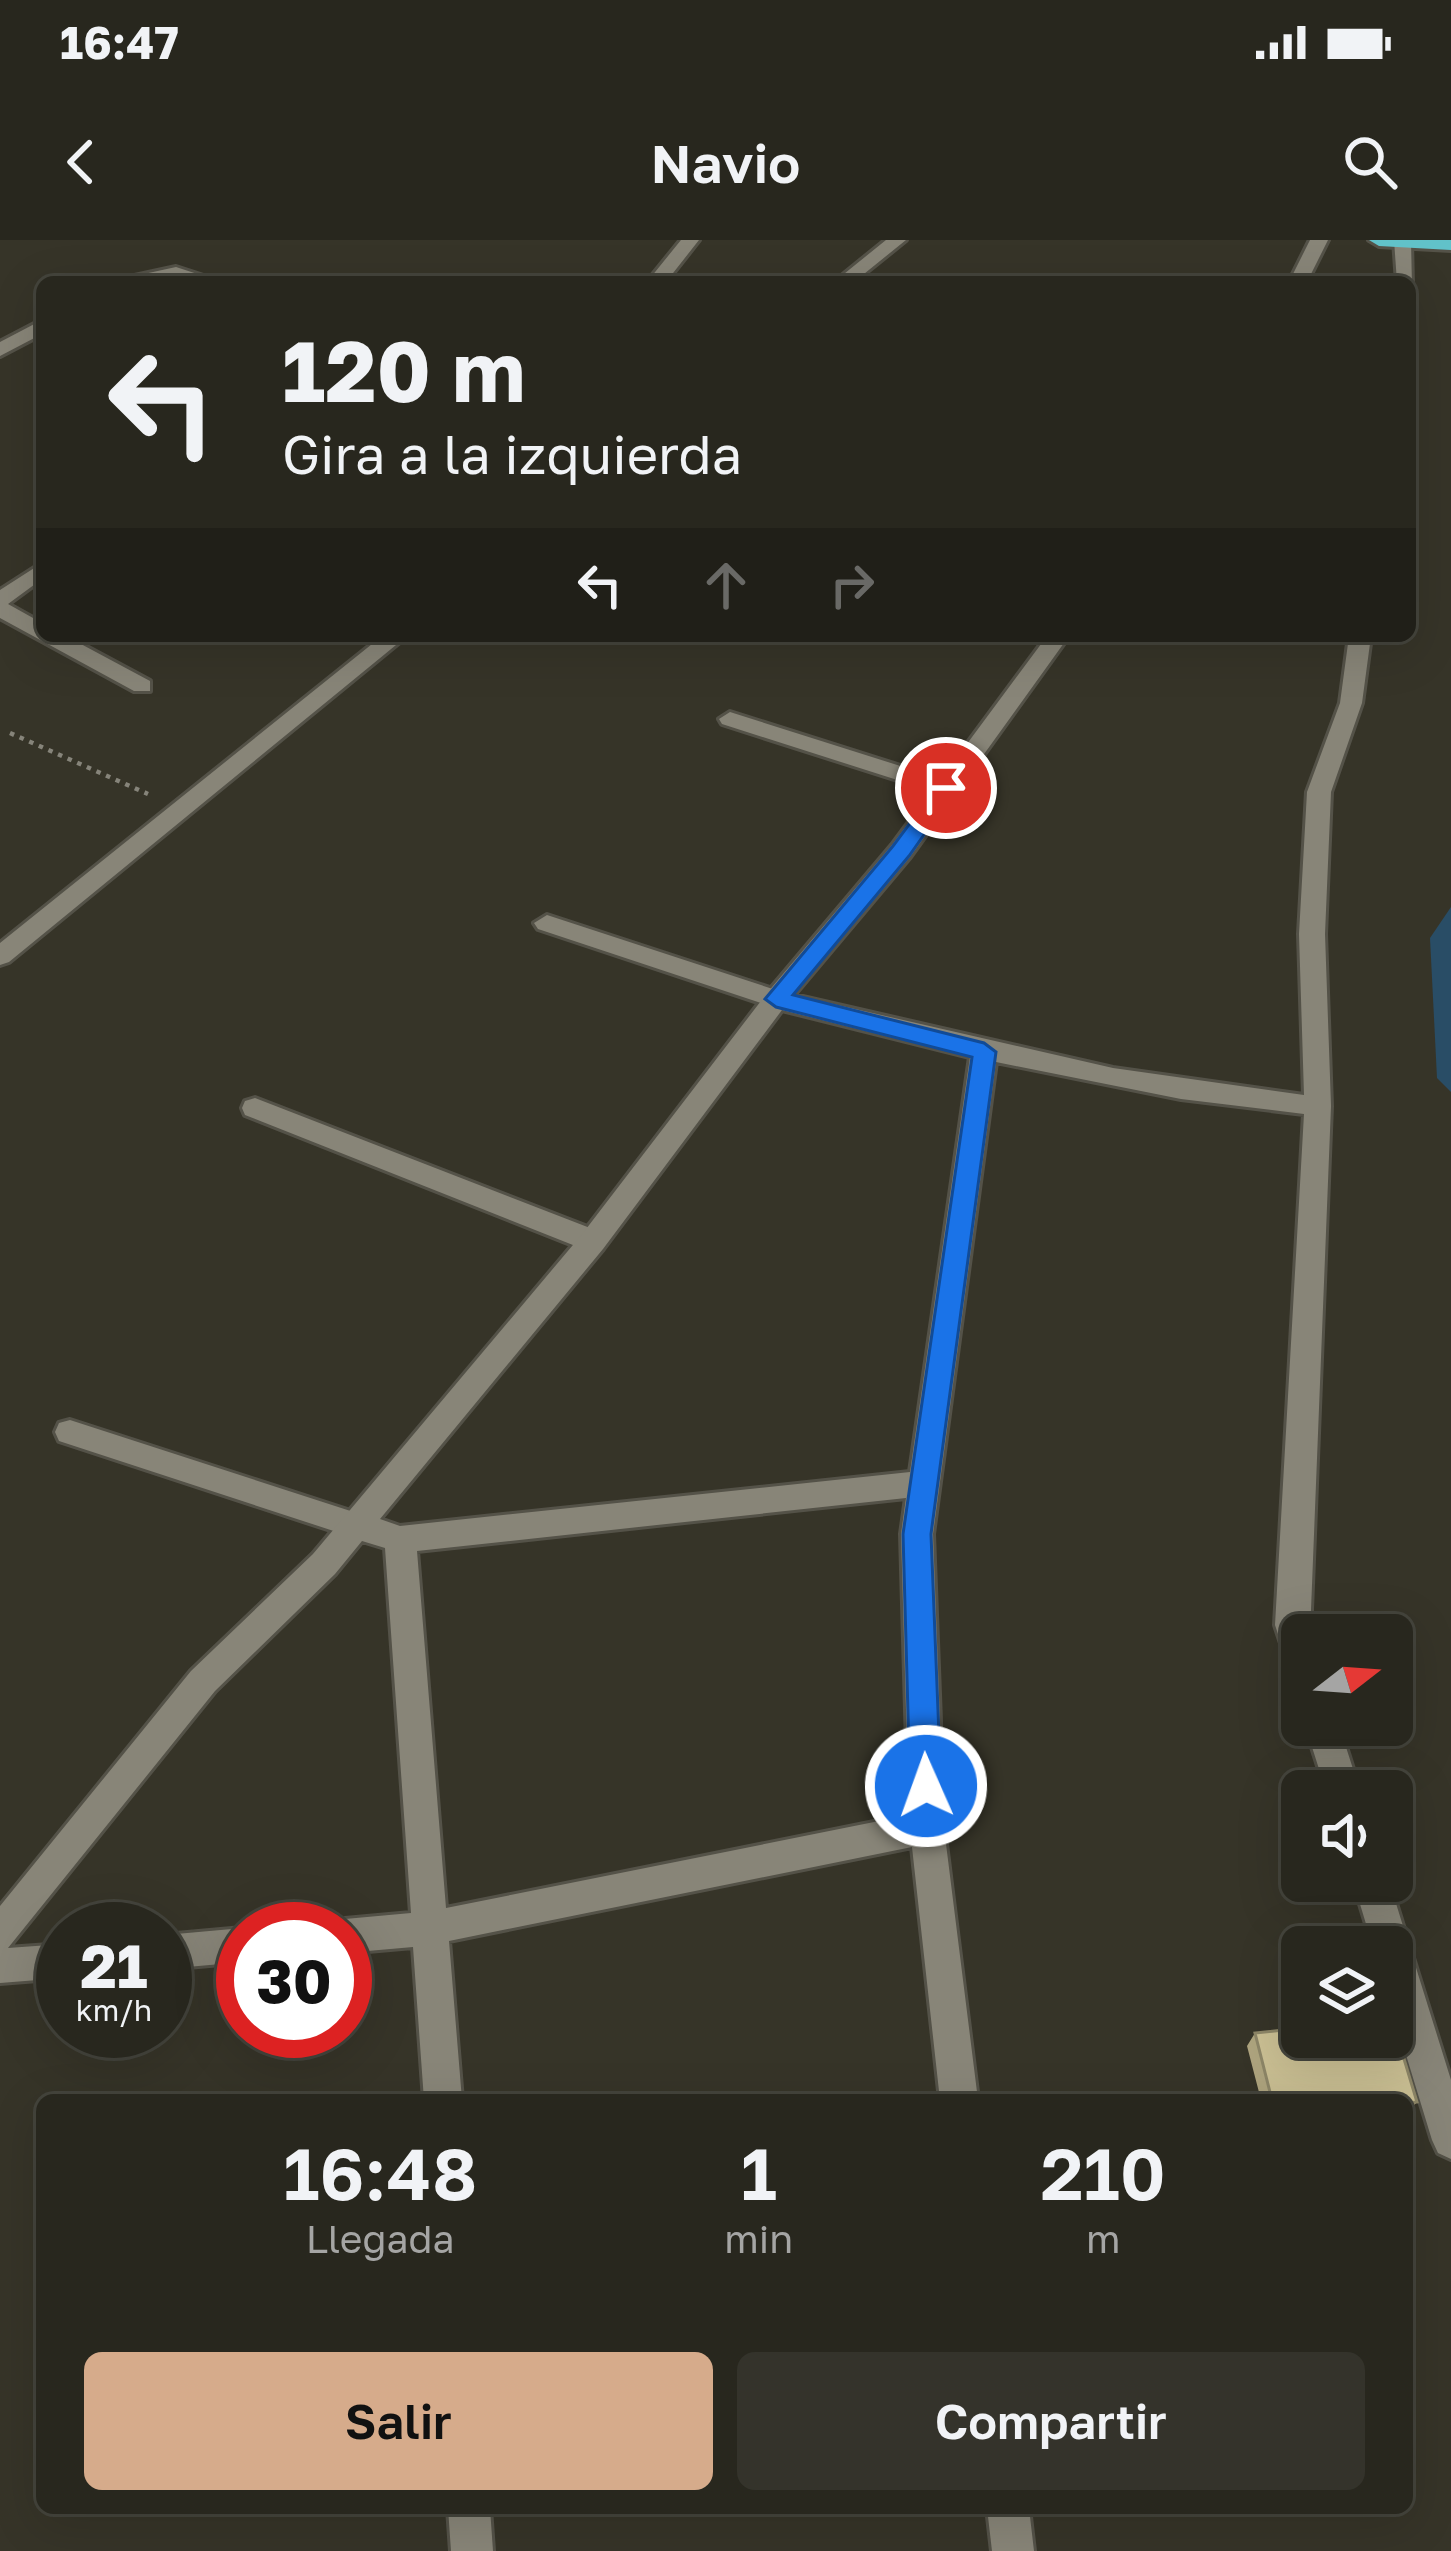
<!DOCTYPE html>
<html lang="es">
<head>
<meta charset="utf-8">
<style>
	body { margin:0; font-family:"Golos Text",sans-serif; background:#34332b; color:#f1f3f6; height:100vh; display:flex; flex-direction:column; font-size:45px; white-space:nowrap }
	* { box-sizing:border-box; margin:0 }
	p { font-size:39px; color:#a5a5a4 }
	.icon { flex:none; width:66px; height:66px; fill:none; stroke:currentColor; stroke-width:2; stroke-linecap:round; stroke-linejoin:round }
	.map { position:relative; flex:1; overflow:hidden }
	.panel { position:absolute; left:36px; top:1854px; width:1377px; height:420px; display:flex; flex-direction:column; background:#28271e; border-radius:18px; box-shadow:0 12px 48px #0002,0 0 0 3px #44443c }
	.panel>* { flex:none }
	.banner { position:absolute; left:36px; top:36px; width:1380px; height:366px; border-radius:18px; box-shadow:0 12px 48px #0002,0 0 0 3px #44443c; background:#28271e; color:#f1f3f6; overflow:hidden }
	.needle { width:78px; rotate:73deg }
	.fabs { position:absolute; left:1281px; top:1374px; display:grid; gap:24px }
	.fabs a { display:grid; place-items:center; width:132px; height:132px; border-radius:18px; background:#28271e; box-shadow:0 12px 48px #0002,0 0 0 3px #44443c; font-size:60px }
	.speed { position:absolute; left:36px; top:1662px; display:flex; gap:24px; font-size:60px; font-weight:700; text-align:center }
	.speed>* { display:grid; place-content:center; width:156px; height:156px; border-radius:50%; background:#28271e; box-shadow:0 12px 48px #0002,0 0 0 3px #44443c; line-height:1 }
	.speed small { font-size:30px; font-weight:400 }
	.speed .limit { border:18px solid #d22; background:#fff; color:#111 }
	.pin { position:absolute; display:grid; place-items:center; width:102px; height:102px; color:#fff; margin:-51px; border:6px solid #fff; border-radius:50%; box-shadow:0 3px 12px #0007 }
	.me { position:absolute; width:132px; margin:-66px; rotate:358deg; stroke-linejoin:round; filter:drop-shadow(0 0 9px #0008) }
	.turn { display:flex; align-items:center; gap:42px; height:252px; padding:0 48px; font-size:54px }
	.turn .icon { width:156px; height:156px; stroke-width:2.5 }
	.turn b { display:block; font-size:84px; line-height:102px }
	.lanes { display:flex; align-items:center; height:114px; padding:0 48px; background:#0003; justify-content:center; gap:60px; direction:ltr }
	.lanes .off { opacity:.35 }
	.eta { display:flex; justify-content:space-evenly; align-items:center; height:204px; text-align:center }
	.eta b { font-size:72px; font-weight:600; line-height:84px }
	.primary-button { display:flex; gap:24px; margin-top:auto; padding:24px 48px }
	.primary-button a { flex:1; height:138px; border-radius:18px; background:#d6ab8b; color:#111; font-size:48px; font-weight:600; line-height:138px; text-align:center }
	.primary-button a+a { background:#34332b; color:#f1f3f6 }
	.status { display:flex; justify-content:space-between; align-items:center; height:84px; padding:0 60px; background:#28271e; direction:ltr }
	.status svg { height:33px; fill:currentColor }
	header { display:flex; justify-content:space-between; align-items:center; height:156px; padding:0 48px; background:#28271e; font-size:54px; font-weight:600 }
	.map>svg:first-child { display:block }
	.water { fill:#294d66 }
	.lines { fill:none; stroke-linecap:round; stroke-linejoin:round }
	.service-casing { stroke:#545248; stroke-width:6 }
	.minor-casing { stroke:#545248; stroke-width:6 }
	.trunk-casing { stroke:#545248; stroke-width:6 }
	.path { stroke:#86847a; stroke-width:4.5; stroke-dasharray:4.5 6; stroke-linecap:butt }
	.service { fill:#888578; fill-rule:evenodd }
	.minor { fill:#888578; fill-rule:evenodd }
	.trunk { fill:#61c2c9; fill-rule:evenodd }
	.wall { fill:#aea47e }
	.building { fill:#cabf93; stroke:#8d8667; stroke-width:3 }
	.route { fill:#1a73e8; stroke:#114b97; stroke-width:3 }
</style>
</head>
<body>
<div class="status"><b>16:47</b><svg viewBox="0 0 49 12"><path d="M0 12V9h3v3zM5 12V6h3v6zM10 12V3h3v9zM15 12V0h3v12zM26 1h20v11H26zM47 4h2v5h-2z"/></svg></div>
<header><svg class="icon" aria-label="back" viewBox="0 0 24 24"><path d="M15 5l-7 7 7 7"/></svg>Navio<svg class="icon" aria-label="search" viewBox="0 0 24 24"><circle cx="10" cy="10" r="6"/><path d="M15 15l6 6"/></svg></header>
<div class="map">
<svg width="1451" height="2311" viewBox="0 0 1451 2311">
	<rect width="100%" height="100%" fill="#363428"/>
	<path class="water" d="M1451,667v185l-14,-14 -7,-140z"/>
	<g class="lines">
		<g class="service-casing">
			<path id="service" d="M730,472l224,71 4,5 -4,5h-16l-216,-69 -3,-5z
				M547,675l238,78 4,6 -13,9 -238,-79 -4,-6z
				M255,858l348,135 4,8 -14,11 -10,-3 -338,-134 -3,-7 3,-7z
				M70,1180l296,96 5,9 -5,9 -11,4 -296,-97 -4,-9 4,-9z"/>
		</g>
		<g class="minor-casing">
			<path id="minor" d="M681,0h18l-33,42h-19z
				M886,0h20l-52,42h-20z
				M1310,0h18l-21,42h-18z
				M1394,0l17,1 1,45 -15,-4z
				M176,27l46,15 -46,-4 -69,4z
				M42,80v14l-42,22v-14z
				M42,323v16l-34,25 34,19v13h24l84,45v10h-16l-134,-73v-28z
				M382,396h25l-398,326 -9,3v-22z
				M1047,396h22l-159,221 -116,138 319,73 191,27 -5,-161 8,-142 33,-89 9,-67h22l-9,67 -31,89 -6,142 6,172 -21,529h-8v39l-12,-4 -15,-45 29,-511 -123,-15 -185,-37 -63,472 11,294 34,272h-38l-28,-253 -463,94 13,159h-38l-11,-153 -68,6v-24h-15l15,-10 66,-6 -26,-365 -23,-7 -27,33 -120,117 -207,257 55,-4v34l-63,5v-77l191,-235 122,-117 270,-321 184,-240 125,-148zM782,770l188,47 -60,415 -510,54 -20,-7 223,-270zM906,1258l-5,36 8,281 -463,93 -29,-357z
				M1305,1485h34l21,66h-34z
				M1353,1641h36l62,199v79l-13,-6 -6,-13 -40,-131v-62h-19z
				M243,1688v34l-78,7v-34z
				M448,2268h42l3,43h-42z
				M987,2268h42l5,43h-42z"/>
		</g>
		<g class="trunk-casing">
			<path id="trunk" d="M1369,0h82v10l-72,-4z"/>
		</g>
		<path class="path" d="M10,493l138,61"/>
		<use href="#service" class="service"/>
		<use href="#minor" class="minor"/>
		<use href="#trunk" class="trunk"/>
	</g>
	<path class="wall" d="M1255,1793l162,69 -10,11v-13h-146l-14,-54z"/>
	<path class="building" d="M1392,1779l25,83 -10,1v-3h-135l-17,-67 47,-5v9h90z"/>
	<path class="route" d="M946,542l11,6 -48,68 -116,139 191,48 12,9 -65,482 10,252 -4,10 -11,4 -11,-4 -5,-10 -7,-252 69,-477 -196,-50 -11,-8 128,-153 46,-62z"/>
</svg>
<div class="fabs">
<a><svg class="needle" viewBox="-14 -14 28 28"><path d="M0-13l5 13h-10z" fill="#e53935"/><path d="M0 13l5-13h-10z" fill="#a5a5a4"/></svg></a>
<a><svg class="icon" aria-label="sound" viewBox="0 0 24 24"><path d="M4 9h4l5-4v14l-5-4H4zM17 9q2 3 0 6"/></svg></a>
<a><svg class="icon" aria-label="layers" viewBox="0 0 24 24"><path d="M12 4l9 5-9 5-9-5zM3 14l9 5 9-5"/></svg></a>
</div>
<div class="speed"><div>21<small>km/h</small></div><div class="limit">30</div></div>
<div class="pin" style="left:946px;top:548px;background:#d93025"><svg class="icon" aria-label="arrive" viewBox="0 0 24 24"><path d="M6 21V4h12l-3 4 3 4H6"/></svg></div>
<svg class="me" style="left:926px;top:1546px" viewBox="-20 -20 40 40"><circle r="17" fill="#1a73e8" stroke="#fff" stroke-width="3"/><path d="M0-11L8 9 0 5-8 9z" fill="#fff"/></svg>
<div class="banner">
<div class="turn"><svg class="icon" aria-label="left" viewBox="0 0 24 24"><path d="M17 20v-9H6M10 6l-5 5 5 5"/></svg><div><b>120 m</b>Gira a la izquierda</div></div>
<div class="lanes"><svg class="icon" aria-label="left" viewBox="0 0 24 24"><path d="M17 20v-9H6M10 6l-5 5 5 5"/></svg><svg class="icon off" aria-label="ahead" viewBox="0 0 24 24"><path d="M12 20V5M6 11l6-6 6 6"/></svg><svg class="icon off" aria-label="right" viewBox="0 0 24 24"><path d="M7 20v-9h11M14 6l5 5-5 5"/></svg></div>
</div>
<section class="panel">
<div class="eta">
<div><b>16:48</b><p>Llegada</p></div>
<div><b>1</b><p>min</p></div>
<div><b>210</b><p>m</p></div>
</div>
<div class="primary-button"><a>Salir</a><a>Compartir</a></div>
</section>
</div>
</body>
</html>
